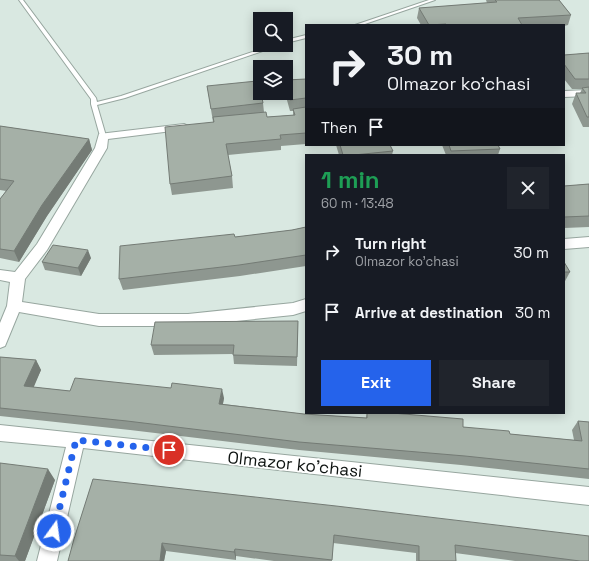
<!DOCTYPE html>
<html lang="en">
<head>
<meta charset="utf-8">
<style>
	body { margin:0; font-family:"Space Grotesk",sans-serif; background:#20242c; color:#f1f3f6; height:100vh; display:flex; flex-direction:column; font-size:15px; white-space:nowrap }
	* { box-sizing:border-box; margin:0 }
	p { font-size:13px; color:#9ea1a6 }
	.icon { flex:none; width:22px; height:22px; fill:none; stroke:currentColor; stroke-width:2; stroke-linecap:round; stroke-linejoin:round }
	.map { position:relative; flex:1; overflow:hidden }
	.drawer { position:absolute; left:305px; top:154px; width:260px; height:260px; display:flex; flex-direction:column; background:#171b24; border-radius:0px; box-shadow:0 2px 10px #0003 }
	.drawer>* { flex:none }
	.hud { position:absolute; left:305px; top:24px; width:260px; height:122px; border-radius:0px; box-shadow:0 2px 10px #0003; background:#171b24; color:#f1f3f6; overflow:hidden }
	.fabs { position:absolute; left:253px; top:12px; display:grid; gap:8px }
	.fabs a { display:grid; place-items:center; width:40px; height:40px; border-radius:0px; background:#171b24; box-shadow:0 2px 10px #0003; font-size:20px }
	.pin { position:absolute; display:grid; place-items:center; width:34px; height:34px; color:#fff; margin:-17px; border:2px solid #fff; border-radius:50%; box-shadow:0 1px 4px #0007 }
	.me { position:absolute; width:44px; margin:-22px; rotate:14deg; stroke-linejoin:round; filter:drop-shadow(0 0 3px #0008) }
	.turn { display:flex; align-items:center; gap:14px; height:84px; padding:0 16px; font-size:18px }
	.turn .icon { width:52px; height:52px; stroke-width:2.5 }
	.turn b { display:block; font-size:28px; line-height:34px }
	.then { display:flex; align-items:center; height:38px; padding:0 16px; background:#0003; gap:8px; font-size:15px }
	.round { display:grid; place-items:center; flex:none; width:42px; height:42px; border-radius:0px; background:#20242c }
	.overview { display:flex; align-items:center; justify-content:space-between; height:68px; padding:0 16px }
	h1 { font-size:24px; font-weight:700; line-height:30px; color:#1e9e55 }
	.primary-button { display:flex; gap:8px; margin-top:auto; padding:8px 16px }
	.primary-button a { flex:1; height:46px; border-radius:0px; background:#2563eb; color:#fff; font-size:16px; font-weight:700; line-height:46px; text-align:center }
	.primary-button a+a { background:#20242c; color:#f1f3f6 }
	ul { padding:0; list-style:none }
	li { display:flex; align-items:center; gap:12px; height:60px; padding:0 16px }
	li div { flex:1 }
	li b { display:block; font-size:15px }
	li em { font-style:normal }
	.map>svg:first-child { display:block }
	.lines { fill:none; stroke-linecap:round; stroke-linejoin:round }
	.lane-casing { stroke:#97a69f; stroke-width:2 }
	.street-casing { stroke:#97a69f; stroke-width:2 }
	.lane { fill:#fff; fill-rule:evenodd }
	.street { fill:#fff; fill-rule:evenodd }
	.wall { fill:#8e9790 }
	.shaded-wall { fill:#747b75 }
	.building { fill:#a5b0a7; stroke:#747b75 }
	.route { stroke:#2563eb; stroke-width:7; stroke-dasharray:0 12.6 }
	.labels { text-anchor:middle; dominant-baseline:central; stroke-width:3.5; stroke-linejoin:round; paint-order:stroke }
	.near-street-label { font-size:17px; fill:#0d1210; stroke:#fff }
</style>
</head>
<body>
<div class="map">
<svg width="589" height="561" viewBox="0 0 589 561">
	<rect width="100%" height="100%" fill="#d9e8e1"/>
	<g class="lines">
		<g class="lane-casing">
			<path id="lane" d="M19,0h4l73,98 1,4 24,-6 152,-51h7l-155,53 -28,7 9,31 -3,2 -3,-2 -9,-32v-5z
				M429,0h6l-73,25h-7z
				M306,35v3l-20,5v-3z"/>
		</g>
		<g class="street-casing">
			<path id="street" d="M589,90v6l-25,1v-6z
				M184,124l6,3 -2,2 -80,10 -1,9 -60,102 -22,29 -3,23 77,12h89l105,-11 13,-4v12l-13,4 -105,11h-89l-80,-14 -14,34 -5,2v-25l7,-17 3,-24 -10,-2v-10l15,2 22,-28 58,-96 4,-14z
				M589,237v10l-25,2v-10z
				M0,425l589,62v18l-506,-57 -26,113h-20l29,-114 -66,-6z"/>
		</g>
		<use href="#lane" class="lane"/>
		<use href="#street" class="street"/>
	</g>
	<path class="wall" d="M486,0h73l12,15 -3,10 -4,1v-1h-143l-4,-7 2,-10 68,-5z
		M589,53v74h-6l-11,-23 4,-11h4l2,-4h-10l-8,-10v-24z
		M306,79v65l-25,2v4l-53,5 4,21 1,12 -61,7 -2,-11 43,-62 -4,-25 -2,-11 56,17 1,9 3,5 26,-2v-4h-3l-5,-18h1v-13z
		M0,126l89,13 3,11 -45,66 -28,46 -19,-4v-59l6,-8 -6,-1z
		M336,145h54l3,6 -1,4h-53z
		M442,145h56l2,4 -2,6h-52z
		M589,184v43l-25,1v-42z
		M306,227v39l-66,10 -117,14 -4,-11 116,-42 57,-7z
		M91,258l-10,18 -36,-6 -3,-8z
		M564,262l6,10 -6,11z
		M298,321l-1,45 -63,-2 -1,-10 -79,1 -3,-10z
		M0,357l36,3 5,10 -8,17 37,4 154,7 -1,6 81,10 62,4 1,-5 143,21 64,6 -2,-10 6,-9 11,1v57l-128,-14 -162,-15 -169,-20 -130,-14z
		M0,463l55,17 -30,81h-25z
		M93,479l496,82h-74l-60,-8 1,8h-40v-8l-83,-10 -1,18h-58l-38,-5v4l-70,-9 -2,10h-96z"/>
	<path class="shaded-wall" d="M89,139l3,11 -45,66 -28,46 -5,-11 28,-46z
		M88,250l3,8 -10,18 -3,-8z
		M36,360l5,10 -11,26 -6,-10z
		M222,389l2,9 -3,15 -2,-9z
		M48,469l7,11 -30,81h-6l-4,-5z
		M162,543l4,8 -2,10h-4z
		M235,549l1,7v4l-2,-8z"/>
	<path class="building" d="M495,0h64l12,15 -53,3 4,7h-76v-1l-17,1 -10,-17 78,-6z
		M589,53v26h-14l-11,-15v-9z
		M306,79v19l-16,2 -4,-15v-5z
		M257,81l3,9v3h1l2,10 -52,6 -4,-23z
		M589,87v30h-2l-11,-24h10l-4,-5z
		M306,107v26l-26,2 1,4 -55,5 6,32 -62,8 -5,-57 49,-5 -1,-5 53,-5 1,5 28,-2 -2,-6z
		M0,126l89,13 -47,66 -28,46 -14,-2v-50l14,-18 -14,-2z
		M340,145h50l3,6 -39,4h-11z
		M449,145h49l2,4 -49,2z
		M589,184v32l-25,1v-31z
		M306,227v28l-67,10 -120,14 1,-33 114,-12 1,3 57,-7z
		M53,245l35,5 -10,18 -36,-6z
		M564,262l6,10h-6z
		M298,321l-1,36 -64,-2 1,-10h-83l4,-23z
		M0,357l36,3 -12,26 46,5 5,-13 96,10 1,-5 50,6 -3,15 85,10 63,4v-5h25l71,6v8l46,4 1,3 72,7 -4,-20 11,1v47l-124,-13 -166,-14 -172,-21 -127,-13z
		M0,463l48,6 -33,87 -15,-1z
		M93,479l243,27 253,30v25h-9l-125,-16 1,16h-37v-15l-85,-11 -2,25 -97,-11 -1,3 -72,-9 -2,18h-92l6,-22z"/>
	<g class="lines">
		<path class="route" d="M54,531l22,-91 93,10"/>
	</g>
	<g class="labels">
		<g class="near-street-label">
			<text transform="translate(295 464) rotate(6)">Olmazor ko'chasi</text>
		</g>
	</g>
</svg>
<div class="fabs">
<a><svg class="icon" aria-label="search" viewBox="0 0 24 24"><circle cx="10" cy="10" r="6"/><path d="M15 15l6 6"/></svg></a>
<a><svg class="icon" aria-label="layers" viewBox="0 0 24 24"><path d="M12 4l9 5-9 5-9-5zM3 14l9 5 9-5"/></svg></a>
</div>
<div class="pin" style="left:169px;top:450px;background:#d93025"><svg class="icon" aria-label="arrive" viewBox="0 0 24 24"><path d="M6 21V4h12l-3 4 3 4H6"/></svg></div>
<svg class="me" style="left:54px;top:531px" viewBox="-20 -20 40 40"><circle r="17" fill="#2563eb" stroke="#fff" stroke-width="3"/><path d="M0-11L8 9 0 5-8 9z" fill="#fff"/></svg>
<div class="hud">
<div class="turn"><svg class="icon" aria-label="right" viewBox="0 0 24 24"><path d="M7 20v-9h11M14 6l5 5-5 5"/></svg><div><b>30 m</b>Olmazor ko'chasi</div></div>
<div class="then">Then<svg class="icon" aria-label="arrive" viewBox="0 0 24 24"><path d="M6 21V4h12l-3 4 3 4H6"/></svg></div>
</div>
<section class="drawer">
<div class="overview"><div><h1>1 min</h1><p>60 m · 13:48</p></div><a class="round"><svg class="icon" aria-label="close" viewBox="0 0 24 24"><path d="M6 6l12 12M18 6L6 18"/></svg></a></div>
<ul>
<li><svg class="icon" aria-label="right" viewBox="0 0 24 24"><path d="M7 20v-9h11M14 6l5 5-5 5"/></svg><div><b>Turn right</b><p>Olmazor ko'chasi</p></div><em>30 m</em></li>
<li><svg class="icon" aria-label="arrive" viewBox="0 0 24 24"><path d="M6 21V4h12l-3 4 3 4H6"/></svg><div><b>Arrive at destination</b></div><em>30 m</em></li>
</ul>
<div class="primary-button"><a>Exit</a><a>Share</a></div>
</section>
</div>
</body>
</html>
